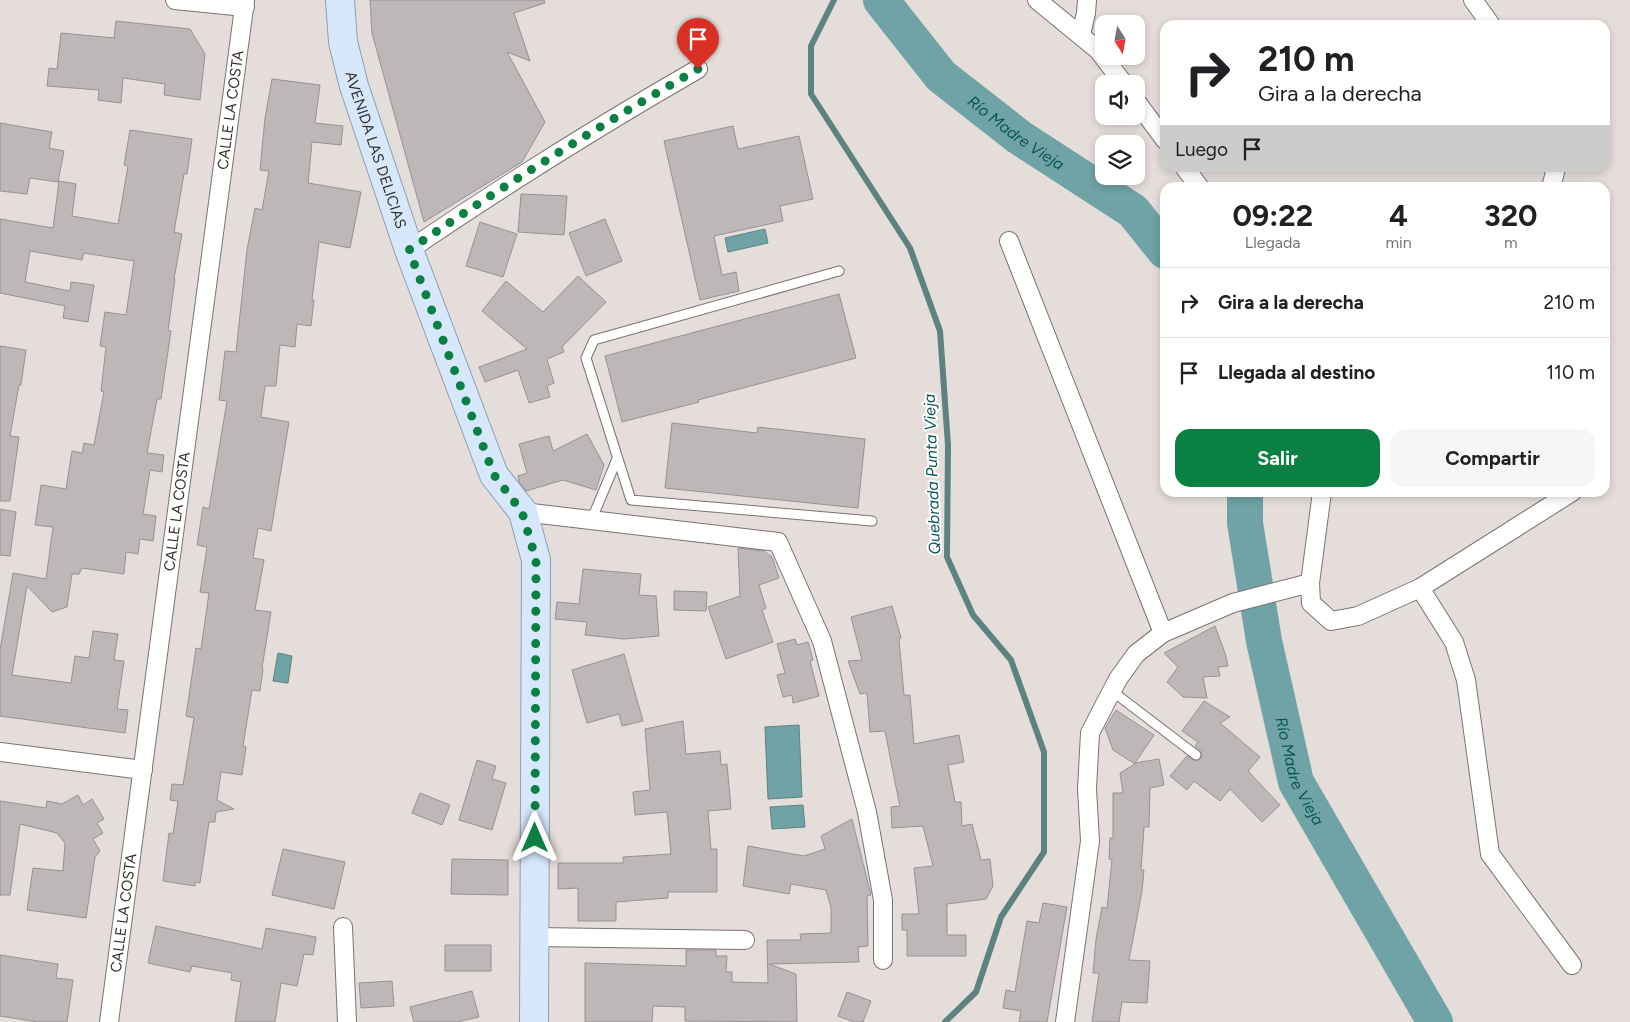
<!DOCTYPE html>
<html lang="es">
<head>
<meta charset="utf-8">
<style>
	body { margin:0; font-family:Figtree,sans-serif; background:#f6f6f6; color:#202124; height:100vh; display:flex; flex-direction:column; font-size:19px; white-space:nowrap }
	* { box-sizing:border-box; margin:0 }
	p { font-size:16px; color:#757577 }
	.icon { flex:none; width:28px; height:28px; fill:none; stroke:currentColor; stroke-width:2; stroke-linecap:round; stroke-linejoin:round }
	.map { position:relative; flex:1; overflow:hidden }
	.side { position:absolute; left:1160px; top:182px; width:450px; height:315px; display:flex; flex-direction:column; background:#fff; border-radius:15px; box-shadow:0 2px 8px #0003 }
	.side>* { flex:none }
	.hud { position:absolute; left:1160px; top:20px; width:450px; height:152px; border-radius:15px; box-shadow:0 2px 8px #0003; background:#fff; color:#202124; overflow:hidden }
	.needle { width:32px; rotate:169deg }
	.buttons { position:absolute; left:1095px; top:15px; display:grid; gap:10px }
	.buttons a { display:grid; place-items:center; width:50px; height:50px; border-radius:10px; background:#fff; box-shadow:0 2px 8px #0003; font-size:25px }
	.pin { position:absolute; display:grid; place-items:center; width:42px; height:42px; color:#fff; margin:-51px -21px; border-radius:50% 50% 50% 0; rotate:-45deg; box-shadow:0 0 5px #0007 }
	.pin .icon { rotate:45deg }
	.me { position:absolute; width:55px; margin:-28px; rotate:0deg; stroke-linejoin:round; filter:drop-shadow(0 0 4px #0008) }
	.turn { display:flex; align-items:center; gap:18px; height:105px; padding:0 15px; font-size:22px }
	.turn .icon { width:65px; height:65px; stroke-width:2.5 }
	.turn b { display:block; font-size:35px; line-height:42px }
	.then { display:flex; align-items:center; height:48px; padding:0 15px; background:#0003; gap:10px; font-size:19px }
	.eta { display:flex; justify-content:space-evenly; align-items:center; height:85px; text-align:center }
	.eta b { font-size:30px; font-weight:700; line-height:35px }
	.primary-button { display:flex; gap:10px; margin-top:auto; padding:10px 15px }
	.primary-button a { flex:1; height:58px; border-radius:15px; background:#0b8043; color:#fff; font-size:20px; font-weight:700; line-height:58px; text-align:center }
	.primary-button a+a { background:#f6f6f6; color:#202124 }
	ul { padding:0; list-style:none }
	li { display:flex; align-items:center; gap:15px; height:70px; padding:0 15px; border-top:1px solid #e0e0e0 }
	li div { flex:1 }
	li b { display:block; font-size:19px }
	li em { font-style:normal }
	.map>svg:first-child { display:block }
	.water { fill:#70a3a5; stroke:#5e8182 }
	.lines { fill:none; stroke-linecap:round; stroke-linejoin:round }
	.stream { stroke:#5e8182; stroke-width:6 }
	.river { stroke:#70a3a5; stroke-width:36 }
	.building { fill:#beb7ba; stroke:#989194 }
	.lane-casing { stroke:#7a7371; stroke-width:11 }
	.street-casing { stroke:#7a7371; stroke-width:20 }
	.primary-casing { stroke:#8c9eb4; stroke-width:30 }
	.lane { stroke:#fff; stroke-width:9 }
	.street { stroke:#fff; stroke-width:18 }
	.primary { stroke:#d7e8fd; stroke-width:28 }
	.route { stroke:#0b8043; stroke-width:9; stroke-dasharray:0 16.2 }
	.labels { text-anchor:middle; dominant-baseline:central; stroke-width:4; stroke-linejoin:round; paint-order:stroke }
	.street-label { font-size:15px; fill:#34312f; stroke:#fff }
	.water-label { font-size:16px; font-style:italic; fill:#095659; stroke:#fff }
</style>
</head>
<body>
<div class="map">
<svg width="1630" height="1022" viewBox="0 0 1630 1022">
	<rect width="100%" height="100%" fill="#e5ddda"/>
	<path class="water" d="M765,229l3,14 -40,9 -3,-14z
		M278,653l14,3 -4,27 -15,-2z
		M799,725l3,72 -34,2 -3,-72z
		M803,805l2,22 -33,2 -2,-22z"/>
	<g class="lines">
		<path class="stream" d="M834,0l-23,46v48l99,154 30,83 8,114 -1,112 26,58 38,45 33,92v100l-43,65 -25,75 -31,30"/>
		<g class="river">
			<path id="s1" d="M881,0l60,76 78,61 114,74 32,40"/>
			<path id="s2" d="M1245,492v31l19,118 32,141 139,240"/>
		</g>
	</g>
	<path class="building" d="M370,0h174l1,3 -31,10 16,48 -23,-9 38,70 -23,40 -98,60 -52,-189z
		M116,21l74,8 15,25 -5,46 -36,-5 1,-11 -42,-6 -2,25 -23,-3 1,-10 -52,-4 2,-18 8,1 4,-36 53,5z
		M272,79l48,6 -5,38 28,3 -2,19 -29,-3 -4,41 53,9 -11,56 -31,-6 -7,58h2l-3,26 -14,-2 -2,23 -15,-2 -4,41h-11l-4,31 28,5 -18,109 -13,-3 -5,30 11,2 -9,50 16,2 -9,56 1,1 -3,22 -8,-1 -9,56 3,1 -4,28 -21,-3 -4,28 17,9 -18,3 -1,10h-6l-9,61 -5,-1v4l-32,-5 6,-48 4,1 5,-33 -8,-1 2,-16 11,1 11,-67 -8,-2 10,-68 5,1 8,-56 -9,-1 7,-45 -10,-2 6,-38 6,2 18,-108 -8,-1 6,-49 11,1 11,-102 8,-42 7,2 7,-39 -9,-1 5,-52z
		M0,123l52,9 -3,16 15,3 -6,31 -28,-4 -3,16 -27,-3z
		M733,126l5,23 61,-13 14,63 -33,7 3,15 -69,15 8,39 14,-3 3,19 -39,9 -36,-159z
		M130,130l62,9 -5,35h-3l-10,58 8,2 -8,45h1l-7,52h3l-10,68h-4l-10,54 17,2 -2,17 -12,-2 -7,44 13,2 -3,25 -13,-2 -2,15 -12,-2 -2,22 -42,-6 -3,6h-7l-5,33 -15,5 -25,-26 -15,89 59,8 4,-27 14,2 4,-27 25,3 -4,26 10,1 -7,48 11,1 -3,23 -125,-17v-66l13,-77 33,6 7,-52 -18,-2 6,-40 25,4 6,-38 10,2 2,-10 10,2 10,-53 -3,-1 5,-44 -6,-1 5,-34 21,3 8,-54 -50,-8 -2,7 -52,-9 -5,31 45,9 1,-9 23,3 -6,37 -25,-4 2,-12 -65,-13v-74l53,9 6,-47 17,3 -4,32 46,8 10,-58 -4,-1z
		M521,194l46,2 -3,39 -46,-3z
		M605,219l17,42 -36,15 -17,-43z
		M480,222l37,12 -14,43 -37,-11z
		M578,276l28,26 -44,45 2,5 -17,7 7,24 -7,3 3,11 -21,6 -11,-33 -33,12 -6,-15 48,-18 -45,-38 24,-30 37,31z
		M839,294l17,64 -158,42 1,2 -77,20 -17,-66z
		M0,346l26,4 -5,35h-2l-9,51 9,1 -9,64h-10z
		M672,423l85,10 1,-6 107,12 -7,69 -193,-20z
		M587,434l17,31 -8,25 -33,-10 -37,11 -7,-9 -1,-6 9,-3 -8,-29 30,-8 4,15z
		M0,509l16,3 -6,44 -10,-1z
		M738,548l26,3 8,6 7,21 -20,7 7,23 -4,2 11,32 -47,17 -18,-52 32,-11z
		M583,569l58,5 -2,21 17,1 3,40 -35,3 -39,-4 2,-13 -32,-3 2,-17 22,2z
		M674,591l33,1 -1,19 -32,-1z
		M892,606l9,32 -2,1 5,56h6l4,49 45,-9 5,27 -16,3 7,37h6l1,24 10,-2 9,36 9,-1 3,27 -7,13 -39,5v31h19v21h-59v-26h-5v-16h17l-5,-46 19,-2 -10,-40 -31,2 -1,-21 9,-1 -3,-13 2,-1h-2l-12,-61 -15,1 -3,-39 -7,1 -12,-33 14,-1 -11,-43z
		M1215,626l10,27 3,13 -10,1 2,9 -17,1 4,21 -24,-1 -16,-15 11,-15 -14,-14z
		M795,639l2,6 11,-3 5,18 -3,1 9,35 -26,7 -1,-8 -9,2 -6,-22 8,-2 -8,-29z
		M624,654l19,67 -21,5 -3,-12 -32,9 -15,-53z
		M1204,701l26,16 -10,6 40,34 -12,14 32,34 -18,17 -32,-33 -10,12 -26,-20 -7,9 -17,-14 17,-20 8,5 6,-3 1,-6 -7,-6 3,-4 -16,-11z
		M1116,710l38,25 -19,28 24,-4 5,26 -14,3 -1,39h-5l-3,43h3l-2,21 -13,69 21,1 -3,42 -25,-1 -3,20h-27l7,-49h-6l3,-34 6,-32 5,1 5,-48 -3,-1 1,-21h3v-45h10l-3,-20 15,-9 -22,-14 -8,-22z
		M683,721l3,33 34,-3 1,14 6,-1 4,45 -23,2 3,38h6v43h-49v6l-52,4v19h-38v-33l-20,1v-26h65v-6l48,-3 -4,-42 -32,3 -2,-23 17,-2 -5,-61z
		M477,760l19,6 -4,13 14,4 -14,47 -33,-10z
		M420,793l30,12 -8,20 -30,-12z
		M78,795l5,10 9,-6 12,20 -7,4 6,10 -10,6 7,12 -5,6 -9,61 -59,-8 6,-42 30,3 2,-28 -8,-10 -37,-9 -10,71h-10v-94l46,7 1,-7 15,3z
		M852,819l19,76 -4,1 1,50 -10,1 1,15 -90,2 27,10 1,48 -112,-1v-14l-32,-1 -1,16h-67v-59l101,3v-16h30v6h11l-1,16h6v10l36,1 -1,-43h34l-1,-6 31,-1v-25l-5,-18 -35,-6 -2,10 -46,-8 5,-40 56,10 21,-7 -4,-13z
		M283,849l62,13 -11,47 -62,-14z
		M452,859l56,1v35l-57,-1z
		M1043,903l24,4 -20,115h-28l2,-11 -18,-3 3,-18 9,2 12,-71 12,2z
		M156,926l106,23 4,-21 50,9 -3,18 -9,-1 -7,32 -16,-3 -6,39h-40l6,-40 -10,-2 1,-7 -40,-7 -2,6 -42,-9z
		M445,945h46v26h-46z
		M0,955l58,9 -2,14 17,2 -6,42h-29l-38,-6z
		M392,981l2,25 -33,2 -2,-25z
		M472,991l7,26 -22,5h-43l-4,-15z
		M847,992l24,9 -8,21h-9l-16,-6z"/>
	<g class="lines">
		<g class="lane-casing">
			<path id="lane" d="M839,271l-245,69 -8,18 45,142 241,21
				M591,521l26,-62
				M1112,691l84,64"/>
		</g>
		<g class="street-casing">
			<g id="street">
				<path d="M175,0l70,7"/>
				<path d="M1037,0l61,50 26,34"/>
				<path d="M1473,0l18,25"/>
				<path d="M1081,35l5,-22 1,-13"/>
				<path d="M1136,101l29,39"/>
				<path d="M1185,168l15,20"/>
				<path d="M1551,188l5,-20"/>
				<path d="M1009,241l154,392"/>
				<path d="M409,250c94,-64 190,-124 289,-181"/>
				<path d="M1322,492l-12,91 1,20 20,18 27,-5 62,-28 152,-96"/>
				<path d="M523,512l255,30 44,99 45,171 16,88v60"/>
				<path d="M1420,588l34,54 12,38 24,174 82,111"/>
				<path d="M0,752l143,18"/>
				<path d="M343,927l4,95"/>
				<path d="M535,937l210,3"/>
				<path id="s3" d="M109,1022l136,-1022"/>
				<path d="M1065,1022l25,-181 -3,-52 3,-56 28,-54 18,-25 27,-21 70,-30 77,-20"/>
			</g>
		</g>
		<g class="primary-casing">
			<g id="primary">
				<path id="s4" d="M340,0l3,42 11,44 55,164 85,225 29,37 13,48 -2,462"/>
			</g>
		</g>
		<use href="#lane" class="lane"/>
		<use href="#street" class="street"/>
		<use href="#primary" class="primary"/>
	</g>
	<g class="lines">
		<path class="route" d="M535,838l1,-278 -14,-48 -28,-37 -85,-225c94,-64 190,-124 289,-181"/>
	</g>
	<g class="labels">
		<g class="street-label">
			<text stroke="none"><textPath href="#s3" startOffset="920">CALLE LA COSTA</textPath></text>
			<text stroke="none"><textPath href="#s4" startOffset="155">AVENIDA LAS DELICIAS</textPath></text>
			<text stroke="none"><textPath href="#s3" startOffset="515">CALLE LA COSTA</textPath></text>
			<text stroke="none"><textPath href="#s3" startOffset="110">CALLE LA COSTA</textPath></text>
		</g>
		<g class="water-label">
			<text stroke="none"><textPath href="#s1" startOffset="191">Río Madre Vieja</textPath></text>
			<text transform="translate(932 474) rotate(-92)">Quebrada Punta Vieja</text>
			<text stroke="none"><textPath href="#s2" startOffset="286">Río Madre Vieja</textPath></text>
		</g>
	</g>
</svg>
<div class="buttons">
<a><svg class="needle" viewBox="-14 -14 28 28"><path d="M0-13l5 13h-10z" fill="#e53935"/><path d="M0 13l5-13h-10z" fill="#757577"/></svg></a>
<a><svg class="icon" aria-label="sound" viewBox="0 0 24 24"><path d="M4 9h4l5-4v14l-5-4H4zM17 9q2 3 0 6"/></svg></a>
<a><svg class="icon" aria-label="layers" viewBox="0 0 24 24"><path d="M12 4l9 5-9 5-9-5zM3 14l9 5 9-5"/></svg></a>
</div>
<div class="pin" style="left:698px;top:69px;background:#d93025"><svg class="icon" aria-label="arrive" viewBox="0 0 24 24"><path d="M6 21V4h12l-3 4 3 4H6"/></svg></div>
<svg class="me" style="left:535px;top:838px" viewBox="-20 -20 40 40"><path d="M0-17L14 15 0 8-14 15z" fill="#0b8043" stroke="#fff" stroke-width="4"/></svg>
<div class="hud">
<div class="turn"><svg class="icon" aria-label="right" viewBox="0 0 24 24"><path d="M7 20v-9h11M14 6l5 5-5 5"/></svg><div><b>210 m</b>Gira a la derecha</div></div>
<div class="then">Luego<svg class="icon" aria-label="arrive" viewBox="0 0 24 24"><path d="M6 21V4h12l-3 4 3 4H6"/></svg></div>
</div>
<section class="side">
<div class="eta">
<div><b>09:22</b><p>Llegada</p></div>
<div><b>4</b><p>min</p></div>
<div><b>320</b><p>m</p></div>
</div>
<ul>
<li><svg class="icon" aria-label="right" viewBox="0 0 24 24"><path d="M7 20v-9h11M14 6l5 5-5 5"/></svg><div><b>Gira a la derecha</b></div><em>210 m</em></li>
<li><svg class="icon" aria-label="arrive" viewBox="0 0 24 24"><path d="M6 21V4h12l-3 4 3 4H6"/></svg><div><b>Llegada al destino</b></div><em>110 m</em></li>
</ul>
<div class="primary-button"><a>Salir</a><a>Compartir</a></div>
</section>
</div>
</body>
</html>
